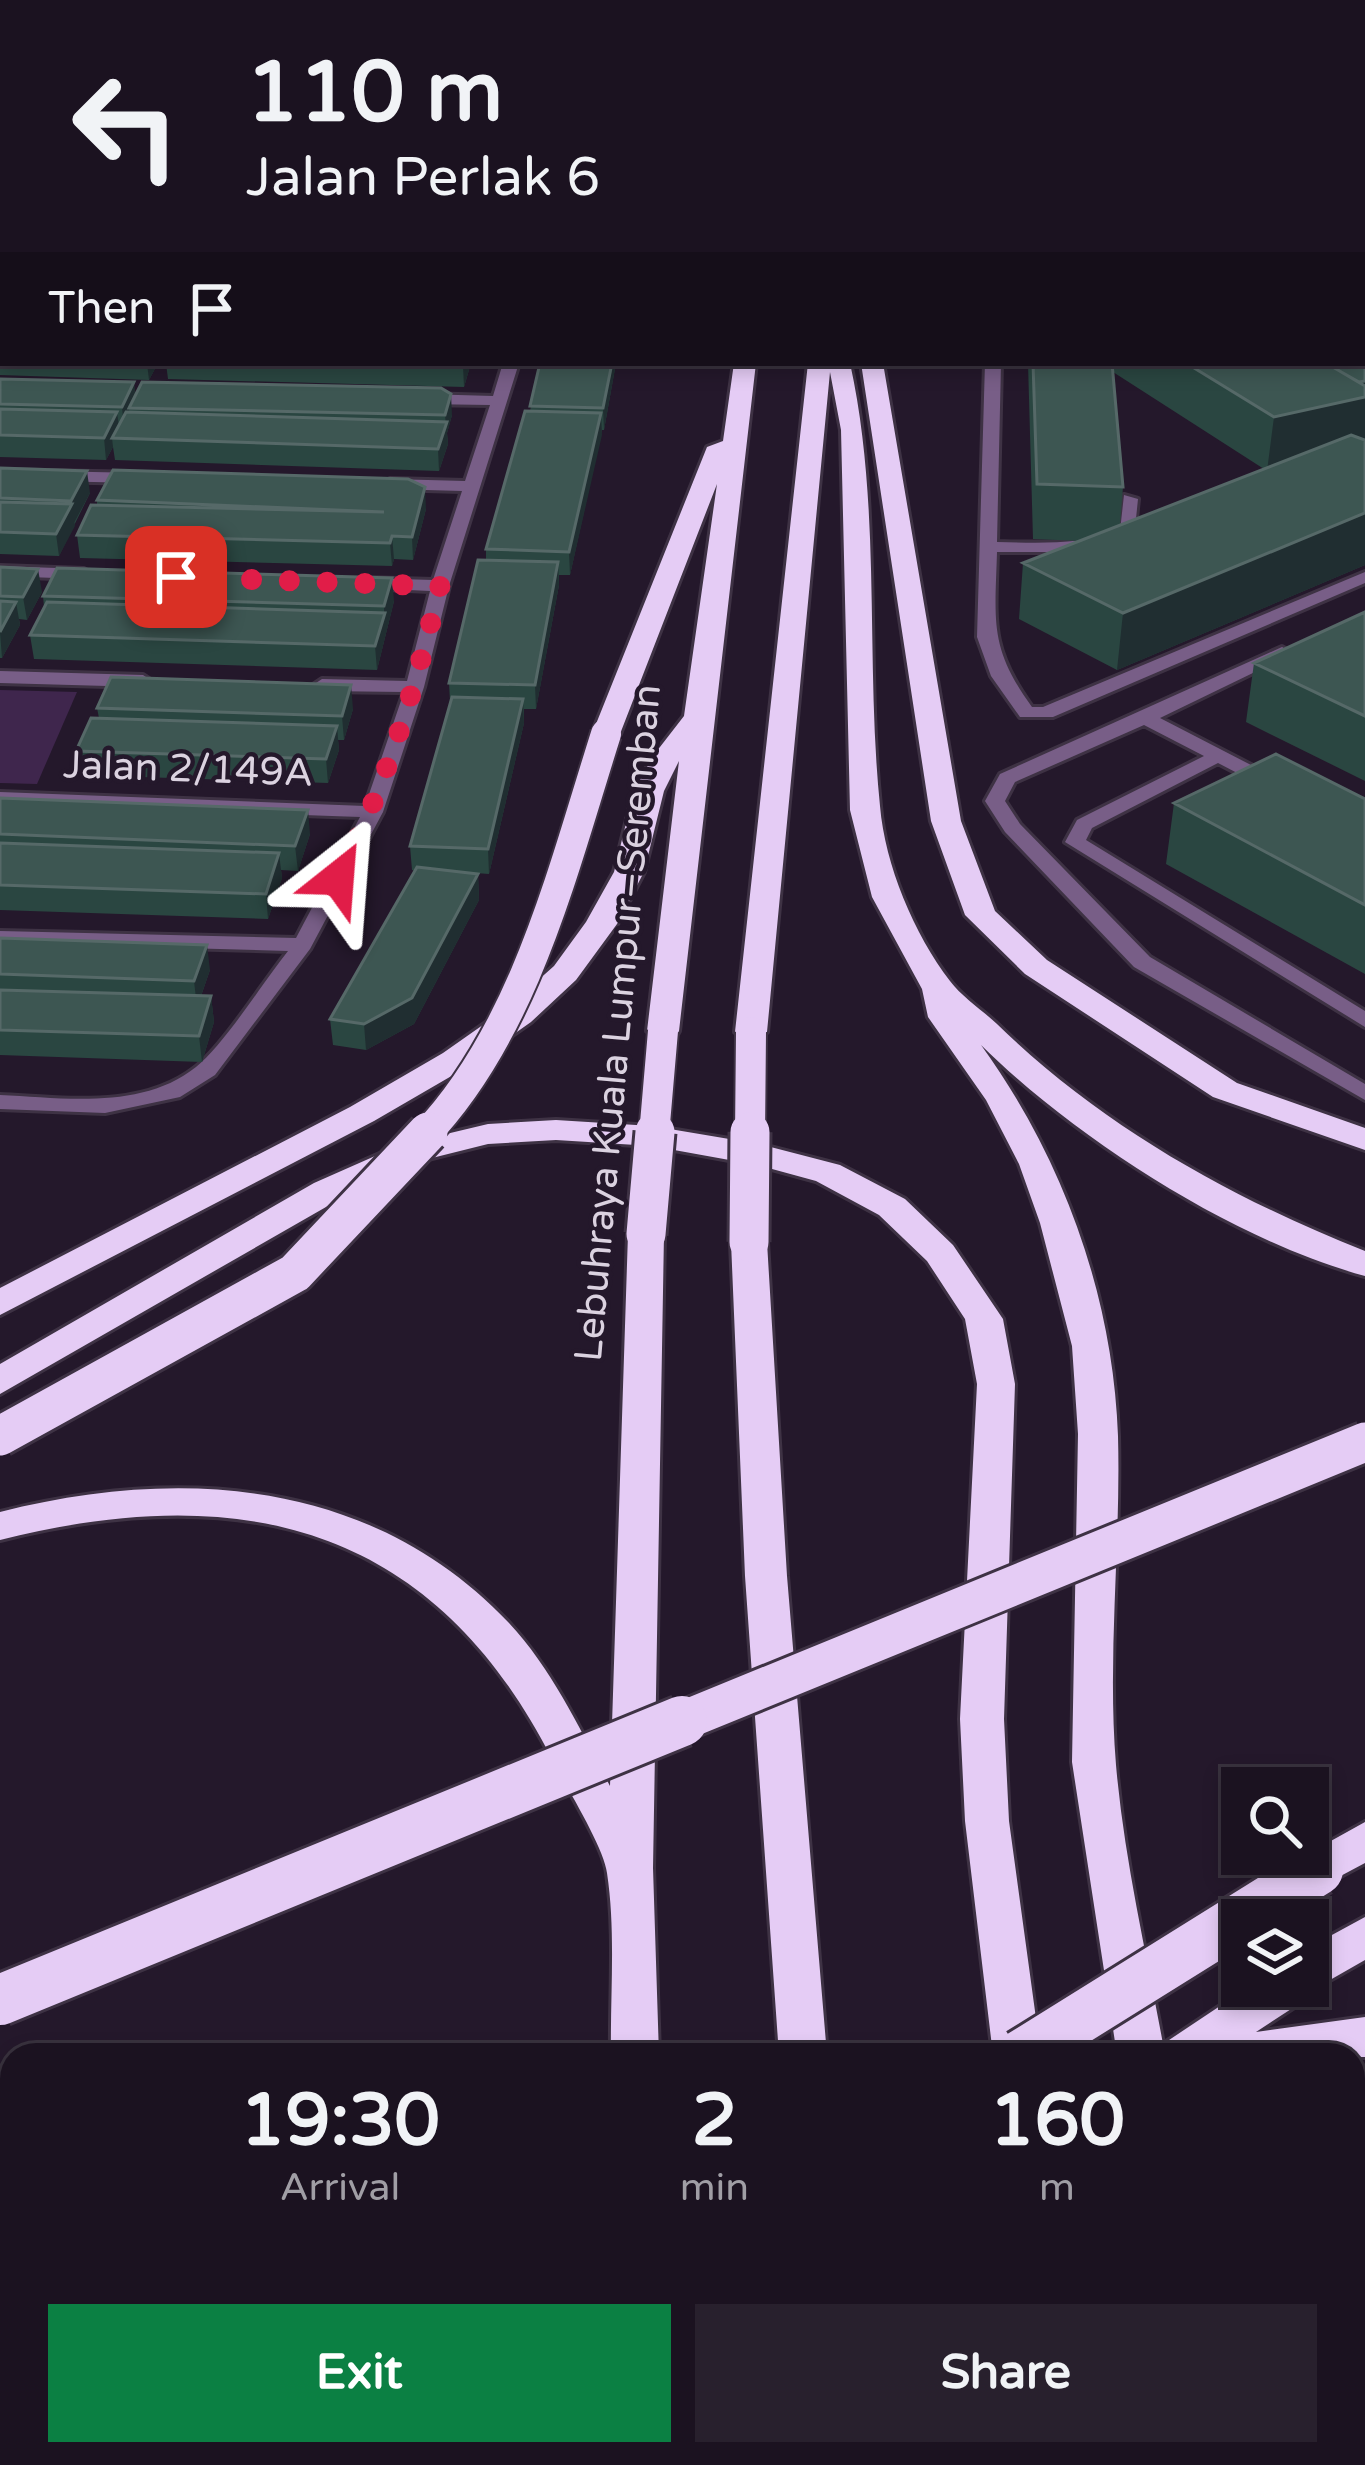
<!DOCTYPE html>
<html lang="en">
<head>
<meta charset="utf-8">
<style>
	body { margin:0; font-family:"Varela Round",sans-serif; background:#28202d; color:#f1f3f6; height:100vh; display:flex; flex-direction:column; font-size:45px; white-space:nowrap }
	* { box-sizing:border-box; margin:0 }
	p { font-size:39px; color:#a09ea5 }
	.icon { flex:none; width:66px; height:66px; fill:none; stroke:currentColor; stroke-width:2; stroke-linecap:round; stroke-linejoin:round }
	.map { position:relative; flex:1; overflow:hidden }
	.side { position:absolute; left:0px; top:2043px; width:1365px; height:423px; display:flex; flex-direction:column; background:#1b1220; border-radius:36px 36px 0 0; box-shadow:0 6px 18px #0003,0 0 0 3px #39323e }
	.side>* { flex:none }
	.top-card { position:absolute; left:0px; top:0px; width:1365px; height:366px; box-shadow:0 6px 18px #0003,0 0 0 3px #39323e; background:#1b1220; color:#f1f3f6; overflow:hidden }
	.controls { position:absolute; left:1221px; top:1767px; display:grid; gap:24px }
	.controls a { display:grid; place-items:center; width:108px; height:108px; border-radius:0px; background:#1b1220; box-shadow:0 6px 18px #0003,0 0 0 3px #39323e; font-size:60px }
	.pin { position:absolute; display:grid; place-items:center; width:102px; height:102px; color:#fff; margin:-51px; border-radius:24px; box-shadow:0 6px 18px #0006 }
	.me { position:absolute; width:132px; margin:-66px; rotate:28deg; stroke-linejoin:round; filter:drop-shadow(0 0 9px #0008) }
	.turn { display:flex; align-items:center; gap:42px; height:252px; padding:0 48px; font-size:54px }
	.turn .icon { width:156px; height:156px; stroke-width:2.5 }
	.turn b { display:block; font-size:84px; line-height:102px }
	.then { display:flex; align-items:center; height:114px; padding:0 48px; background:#0003; gap:24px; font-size:45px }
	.eta { display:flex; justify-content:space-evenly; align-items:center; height:204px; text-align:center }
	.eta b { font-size:72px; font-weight:800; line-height:84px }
	.button { display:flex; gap:24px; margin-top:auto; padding:24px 48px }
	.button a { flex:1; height:138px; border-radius:0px; background:#0b8043; color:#fff; font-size:48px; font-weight:800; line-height:138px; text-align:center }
	.button a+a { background:#28202d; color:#f1f3f6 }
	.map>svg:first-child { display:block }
	.green { fill:#3f264d }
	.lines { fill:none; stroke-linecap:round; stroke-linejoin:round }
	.minor-casing { stroke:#3e3244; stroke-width:6 }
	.tertiary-casing { stroke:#3e3244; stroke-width:6 }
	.motorway-casing { stroke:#3e3244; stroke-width:6 }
	.path { stroke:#7c7182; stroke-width:10; stroke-dasharray:12 12; stroke-linecap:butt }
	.minor { fill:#785e87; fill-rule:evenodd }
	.tertiary { fill:#785e87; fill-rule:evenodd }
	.motorway { fill:#e5ccf5; fill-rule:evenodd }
	.motorway-bridge-far2-casing { stroke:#3e3244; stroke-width:34; stroke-linecap:butt }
	.motorway-bridge-far1-casing { stroke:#3e3244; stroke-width:45; stroke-linecap:butt }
	.motorway-bridge-casing { stroke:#3e3244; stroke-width:56; stroke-linecap:butt }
	.motorway-bridge-far2 { stroke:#e5ccf5; stroke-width:30 }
	.motorway-bridge-far1 { stroke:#e5ccf5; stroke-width:39 }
	.motorway-bridge { stroke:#e5ccf5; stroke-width:50 }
	.wall { fill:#2a4641; fill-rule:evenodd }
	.shaded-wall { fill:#202e31 }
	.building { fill:#3d5652; stroke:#566968; stroke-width:3 }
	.route { stroke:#e11d48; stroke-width:21; stroke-dasharray:0 37.8 }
	.labels { text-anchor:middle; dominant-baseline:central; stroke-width:9; stroke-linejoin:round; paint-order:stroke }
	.street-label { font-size:39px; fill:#dbd2e0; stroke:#24182b }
</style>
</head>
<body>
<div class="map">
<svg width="1365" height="2465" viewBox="0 0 1365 2465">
	<rect width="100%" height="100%" fill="#24182b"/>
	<path class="green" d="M0,690l77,2 -40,92 -37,-1z"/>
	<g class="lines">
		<g class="minor-casing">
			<path id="minor" d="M96,0h12l-14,3z
				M603,0h12l-13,3z
				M3,123v11l-3,1v-11z
				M1362,231h3v8h-3z
				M503,363h16l-70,223 -25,101 -41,125 -73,137 -95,126 -35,22 -75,16 -105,-4v-14c65,3 142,15 196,-28 27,-21 68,-86 92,-116l-288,-8v-12l296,7 64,-121 -360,-13v-12l365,14 39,-114 -82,-1 -9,-6 9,-6 85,2 23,-90 -65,-3 -9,-5 9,-5 68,2 29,-89 -72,-2 -8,-5 8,-5 75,2 25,-76 -67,-1 -8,-5 8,-5 70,2z
				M985,363h16l-4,179c42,1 83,3 123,-11l4,-36 14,4 -4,39 -58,14h-79c-2,70 -8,96 35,155h11l322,-135v11l-312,134h-33l-29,-41 -14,-39z
				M0,470l140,3 8,5 -8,5 -140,-3z
				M0,566l84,3 9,5 -9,5 -84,-3z
				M1282,647l9,5 -3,4 -128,62 120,62v8h-14l-48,-25 -126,65 -6,12 279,171v16l-300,-185 12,-22 127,-64 -60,-31 -129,57 -10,19 15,23 130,133 215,127v16l-231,-133 -129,-135 -20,-31 15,-27z
				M0,671l143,4 9,6 -9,6 -143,-4z"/>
		</g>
		<g class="tertiary-casing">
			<path id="tertiary" d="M1030,0h12v3h-12z"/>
		</g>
		<g class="motorway-casing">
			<path id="motorway" d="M780,0h18v3h-18z
				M837,0h18v3h-18z
				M734,363h22l-77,668 -4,7 -12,3 -16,-10 32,-270 -15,30 -20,81 -27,52 -41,56 -45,42 -64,45 -93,54 -374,194v-27l350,-181 93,-54 64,-45 47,-42 32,-44 28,-50 20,-81 19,-35 31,-40 33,-232 -97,250 -14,9 -14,-9 115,-287 16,-6z
				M808,363h42c32,145 15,296 30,443 5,59 34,128 70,175 12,16 32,29 47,43 105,102 232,173 368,227v25c-130,-35 -289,-137 -384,-231 82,113 132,251 137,391 3,109 -11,220 -2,329 8,93 30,186 47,279l87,-58h58v-38l57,-31v43l-56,32 -4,8 -49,32 109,-15v40l-248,-2 -45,-293 6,-328 -6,-88 -32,-123 -21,-59 -33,-64 -58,-83 -6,-28 -50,-92 -22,-87 -9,-380 -11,-58 -63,660 -16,10 -16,-10z
				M861,363h22l78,458 34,90 52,49 190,123 128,45v22l-152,-53 -188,-123 -60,-59 -34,-94z
				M556,1120l96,6 107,18 81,21 65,34 48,46 50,74 12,65 -11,335 5,102 32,234h-48l-28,-234 -5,-102 17,-335 -12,-65 -38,-58 -48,-46 -63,-34 -59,-16 -105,-19 -96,-6 -68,4 -64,16 -84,39 -340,195v-30l314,-181 86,-38 88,-21z
				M646,1223l13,3 5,8 -11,634 6,187h-48c-1,-59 5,-123 -4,-182 -3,-26 -42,-88 -55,-114 -119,-234 -310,-280 -552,-219v-28c182,-46 373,-33 509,111 43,46 72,108 101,163l18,-552 5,-8z
				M749,1231l13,3 5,8 20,334 40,479h-48l-34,-479 -14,-334 5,-8z
				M1365,1822v41l-47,25 -16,-5 -7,-13 7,-13z
				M1365,2114v47l-12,5v-47z
				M147,2454h74l-4,11h-74z
				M322,2454h69l-4,11h-69z
				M526,2454h67l-4,11h-67z
				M625,2454h54v11h-54z
				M807,2454h54l1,11h-54z
				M892,2454h65l-4,11h-65z
				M1040,2454h54l1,11h-54z
				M1185,2454h54l2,11h-54z"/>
		</g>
		<path class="path" d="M471,2454l1,11"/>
		<use href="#minor" class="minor"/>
		<use href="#tertiary" class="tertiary"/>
		<use href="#motorway" class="motorway"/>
		<g class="motorway-bridge-far2-casing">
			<path id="motorway-bridge-far2" d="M425,1135c100,-105 138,-266 181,-401
				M654,1135l9,-104
				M750,1135l1,-103"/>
		</g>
		<g class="motorway-bridge-far1-casing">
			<path id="motorway-bridge-far1" d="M646,1234l9,-102
				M749,1242l1,-110
				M0,1436l295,-163 133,-141
				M675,1724l690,-282"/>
		</g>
		<g class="motorway-bridge-casing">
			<path id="motorway-bridge" d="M0,2000l682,-279
				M1021,2055l297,-185"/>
		</g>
		<use href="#motorway-bridge-far2" class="motorway-bridge-far2"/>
		<use href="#motorway-bridge-far1" class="motorway-bridge-far1"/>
		<use href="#motorway-bridge" class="motorway-bridge"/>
	</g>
	<path class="wall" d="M3,172v129h-3v-125z
		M1362,240l3,2v66l-3,-2z
		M0,304h3v59h155l-9,17 -149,-5z
		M1362,335l3,2v228l-248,105 -98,-51 4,-56 58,-22 -48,-2 -5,-176h334zM1113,372l151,97 -144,56 3,-38z
		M166,363h305l-7,24 -296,-8z
		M540,363h76l-12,67h-2l-32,145h-11v10l-23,124h-12v14l-35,151 -27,-2 16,2 1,26 -65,124 -48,26 -33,-5 -3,-26 85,-148 -3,-1 -2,-24 40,-145 -1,-18 37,-123v-11l44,-138z
		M0,379l136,15 316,21 -5,18 1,11 -9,27 -324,-11 -2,-13 -7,13 -106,-3z
		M0,468l90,25 -31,63 -59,-2z
		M97,500l329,9 -13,51 -19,-1 -2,7 -312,-8 -3,-23 20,-30z
		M0,567l42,25 -15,28 -8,-1 1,6 -18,33h-2z
		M43,596l351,5 -17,69 -343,-11 -4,-24 14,-28z
		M1365,612v169l-119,-59 8,-59z
		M97,708l256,1 -9,31h-6l1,10 -11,33 -249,-8 -3,-24 23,-33z
		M0,798l310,36 -12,37 -17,-1 1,8 -14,41 -268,-9z
		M1365,799v175l-199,-110 8,-61z
		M0,938l210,32 -9,26h10l3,26 -12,40 -202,-7z"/>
	<path class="shaded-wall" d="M60,0h16l-2,3h-17z
		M1313,0h52v10h-3v-7h-71z
		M1362,51h3v18h-3z
		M3,67v22l-3,3v-21z
		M1362,117h3v18h-3z
		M1365,203v19l-3,1v-19z
		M147,363h11l-9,17z
		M464,363h7l-7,24 -1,-21z
		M612,363h4l-12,67 -1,-22z
		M1365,381v67l-98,23 7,-54z
		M134,382l3,22 -8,4 1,10 -6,11 -2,-22z
		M451,394l1,21 -5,18 1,11 -9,27 -1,-22 8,-23 -1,-11z
		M117,412l3,22 -8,4 1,9 -7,13 -2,-22z
		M601,413l1,22 -32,140 -1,-23z
		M87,471l3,22 -16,30 -3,-22z
		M425,487l1,22 -13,51 -1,-23z
		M72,504l3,22 -16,30 -3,-22z
		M1365,513v52l-248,105 6,-57z
		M392,536l2,23 -2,7 -2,-23z
		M558,562l1,23 -23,124 -1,-24z
		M38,569l4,23 -15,28 -4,-23z
		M392,578l2,23 -17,69 -2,-24 9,-30v-10z
		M16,602l4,23 -18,33 -2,-26z
		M351,685l2,24 -9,31 -2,-24z
		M523,699l1,24 -35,151 -1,-25z
		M337,726l2,24 -11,33 -2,-24z
		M308,810l2,24 -12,37 -3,-25z
		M279,853l3,25 -14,41 -2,-25z
		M478,874l1,26 -65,124 -48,26 -2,-26z
		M207,945l3,25 -13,37 -3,-26z
		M211,996l3,26 -12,40 -3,-26z"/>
	<path class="building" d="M19,0h41l-3,3h-41z
		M109,0h237l-2,3h-237z
		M357,0h226l-1,3h-227z
		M641,0h55v3h-56z
		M967,0h50l1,3h-51z
		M1077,0h96l-31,3h-61z
		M1178,0h62l5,3h-89z
		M1246,0h67l-22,3h-40z
		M1362,9h3v20h-3z
		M3,18v49l-3,4v-49z
		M1365,29v22h-3v-21z
		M1362,69h3v16l-3,-1z
		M1362,87l3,1v29h-3z
		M1362,137h3v23l-3,-2z
		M1362,171h3v32l-3,1z
		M3,172v20h-3v-16z
		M0,195h3v20h-3z
		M0,233h3v22h-3z
		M1362,240l3,2v22h-3z
		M0,259h3v21h-3z
		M0,304h3v22h-3z
		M0,330h3v24h-3z
		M1362,358h3v23l-6,1 -30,-17 33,-2z
		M351,363h113l-1,3z
		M540,363h72l-9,45 -73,-2z
		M1033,363h79l11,124 -86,-3z
		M1186,363h140l39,23v11l-91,20z
		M0,379l134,3 -12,25 -122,-3z
		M142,382l299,6 10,6 -6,21 -316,-7z
		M0,409l117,3 -13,26 -104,-3z
		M525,411l76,2 -32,139 -83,-3z
		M126,412l321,10 -9,27 -326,-11z
		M1351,435l14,5v73l-242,100 -100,-50z
		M0,468l87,3 -16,30 -71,-3z
		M113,470l295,9 17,8 -13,50 -20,-1 -2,7 -313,-8 14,-30 293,7 -287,-12z
		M0,502l72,2 -16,30 -56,-2z
		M478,560l80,2 -23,123 -86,-2z
		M0,567l38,2 -15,28 -23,-1z
		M57,568l335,10 -8,28 -341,-10z
		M0,601l16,1 -16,30z
		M47,602l338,11 -10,33 -345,-11z
		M1365,612v104l-111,-53z
		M111,677l240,8 -9,31 -245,-8z
		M452,697l71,2 -35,150 -78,-3z
		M91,718l246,8 -11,33 -250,-8z
		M1276,754l89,45v106l-191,-102z
		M0,798l308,12 -13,36 -295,-12z
		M0,843l279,10 -13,41 -266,-9z
		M417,867l61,7 -66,124 -48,26 -34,-5z
		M0,938l207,7 -13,36 -194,-7z
		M0,990l211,6 -12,40 -199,-6z"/>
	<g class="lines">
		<path class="route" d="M176,577l264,9c-25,102 -53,199 -102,292"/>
	</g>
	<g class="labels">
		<g class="street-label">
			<text transform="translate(188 769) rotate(2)">Jalan 2/149A</text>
			<text transform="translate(618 1023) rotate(-85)">Lebuhraya Kuala Lumpur–Seremban</text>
		</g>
	</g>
</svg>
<div class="controls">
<a><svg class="icon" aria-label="search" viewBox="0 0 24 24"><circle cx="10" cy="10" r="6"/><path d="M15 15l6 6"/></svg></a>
<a><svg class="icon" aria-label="layers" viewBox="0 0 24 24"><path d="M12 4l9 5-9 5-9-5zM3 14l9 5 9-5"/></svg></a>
</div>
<div class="pin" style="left:176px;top:577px;background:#d93025"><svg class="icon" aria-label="arrive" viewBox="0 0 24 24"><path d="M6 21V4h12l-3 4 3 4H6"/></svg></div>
<svg class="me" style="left:338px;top:878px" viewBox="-20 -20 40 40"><path d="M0-17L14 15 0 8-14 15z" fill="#e11d48" stroke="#fff" stroke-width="4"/></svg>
<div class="top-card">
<div class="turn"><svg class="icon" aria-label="left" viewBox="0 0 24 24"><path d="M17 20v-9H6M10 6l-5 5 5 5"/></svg><div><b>110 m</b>Jalan Perlak 6</div></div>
<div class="then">Then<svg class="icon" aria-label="arrive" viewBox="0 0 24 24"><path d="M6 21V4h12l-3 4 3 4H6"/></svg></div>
</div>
<section class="side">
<div class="eta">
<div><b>19:30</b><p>Arrival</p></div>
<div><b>2</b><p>min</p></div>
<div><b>160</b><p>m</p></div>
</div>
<div class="button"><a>Exit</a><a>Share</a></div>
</section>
</div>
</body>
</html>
